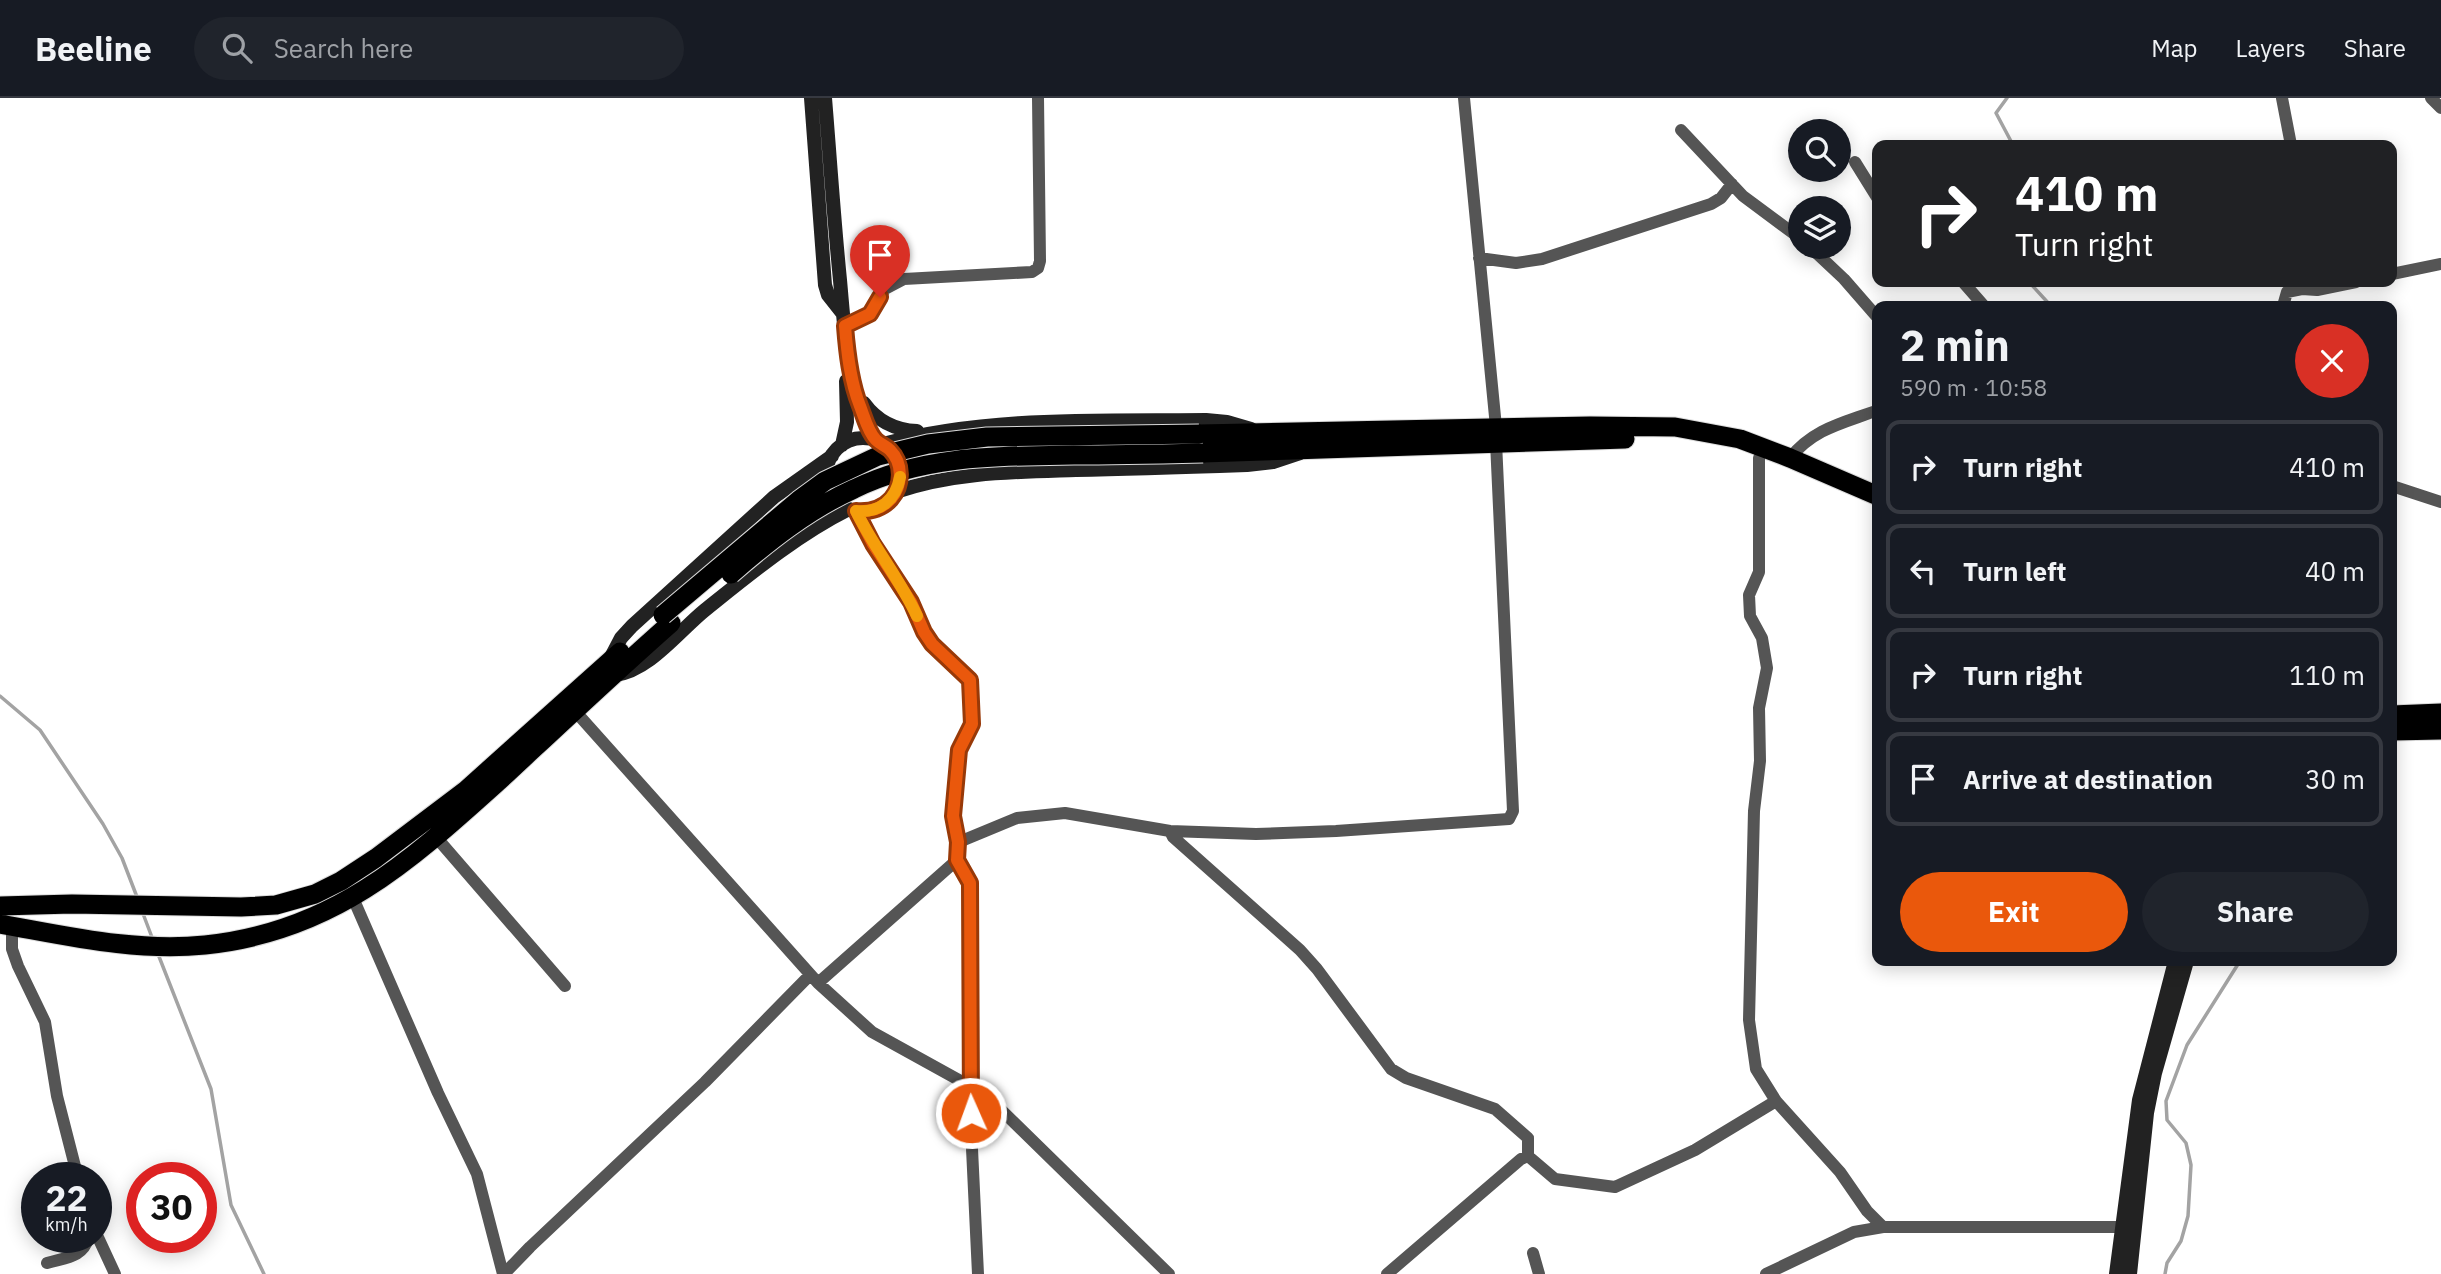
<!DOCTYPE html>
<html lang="en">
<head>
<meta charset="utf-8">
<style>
	body { margin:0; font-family:"IBM Plex Sans",sans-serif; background:#20242c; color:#f1f3f6; height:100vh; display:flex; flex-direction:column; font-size:26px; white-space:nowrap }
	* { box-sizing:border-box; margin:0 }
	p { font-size:23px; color:#9ea1a6 }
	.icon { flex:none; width:38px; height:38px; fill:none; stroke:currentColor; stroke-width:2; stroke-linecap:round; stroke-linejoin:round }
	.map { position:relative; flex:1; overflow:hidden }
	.drawer { position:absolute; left:1872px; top:203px; width:525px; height:665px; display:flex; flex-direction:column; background:#171b24; border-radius:14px; box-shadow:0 4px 18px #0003 }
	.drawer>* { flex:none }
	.top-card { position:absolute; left:1872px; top:42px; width:525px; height:147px; border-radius:14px; box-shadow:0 4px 18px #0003; background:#202124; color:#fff; overflow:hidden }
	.controls { position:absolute; left:1788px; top:21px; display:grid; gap:14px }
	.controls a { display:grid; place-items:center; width:63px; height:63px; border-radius:50%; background:#171b24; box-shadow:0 4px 18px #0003; font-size:35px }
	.speed { position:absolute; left:21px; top:1064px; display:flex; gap:14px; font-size:35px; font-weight:700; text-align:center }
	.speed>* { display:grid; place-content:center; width:91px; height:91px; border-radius:50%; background:#171b24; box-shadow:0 4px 18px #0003; line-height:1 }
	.speed small { font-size:18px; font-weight:400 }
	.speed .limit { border:10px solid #d22; background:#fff; color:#111 }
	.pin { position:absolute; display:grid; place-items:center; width:60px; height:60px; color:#fff; margin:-72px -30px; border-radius:50% 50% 50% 0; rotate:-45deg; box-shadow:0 0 7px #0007 }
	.pin .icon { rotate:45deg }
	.me { position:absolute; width:77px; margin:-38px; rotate:358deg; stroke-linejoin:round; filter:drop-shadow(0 0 5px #0008) }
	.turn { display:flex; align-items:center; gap:24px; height:147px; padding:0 28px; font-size:32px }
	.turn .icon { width:91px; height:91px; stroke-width:2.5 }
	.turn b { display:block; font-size:49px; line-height:60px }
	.round { display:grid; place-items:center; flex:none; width:74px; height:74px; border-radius:37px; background:#20242c }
	.overview { display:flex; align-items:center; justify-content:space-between; height:119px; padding:0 28px }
	h1 { font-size:42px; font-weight:700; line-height:52px }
	.cta { display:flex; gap:14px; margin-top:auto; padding:14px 28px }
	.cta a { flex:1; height:80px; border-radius:42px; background:#ea580c; color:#fff; font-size:28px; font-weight:700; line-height:80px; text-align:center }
	.cta a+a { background:#20242c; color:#f1f3f6 }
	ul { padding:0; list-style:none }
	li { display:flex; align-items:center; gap:21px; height:94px; margin:0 14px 10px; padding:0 14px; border:4px solid #363941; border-radius:14px }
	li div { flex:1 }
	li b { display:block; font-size:26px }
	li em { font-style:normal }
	header { display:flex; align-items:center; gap:42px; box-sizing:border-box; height:98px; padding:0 35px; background:#171b24; border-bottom:2px solid #363941 }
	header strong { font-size:33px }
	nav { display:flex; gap:38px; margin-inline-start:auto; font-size:24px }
	.search { width:490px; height:63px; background:#20242c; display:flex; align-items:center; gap:18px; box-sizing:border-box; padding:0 24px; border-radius:38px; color:#9ea1a6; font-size:26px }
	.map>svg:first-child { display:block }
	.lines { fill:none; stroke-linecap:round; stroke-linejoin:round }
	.stream { stroke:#a3a3a3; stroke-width:3.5 }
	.trunk-casing { stroke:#dbdbdb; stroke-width:21 }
	.minor { stroke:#555; stroke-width:12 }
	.secondary { stroke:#222; stroke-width:14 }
	.trunk { stroke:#000; stroke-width:19 }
	.trunk-bridge-casing { stroke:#dbdbdb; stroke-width:21; stroke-linecap:butt }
	.trunk-bridge { stroke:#000; stroke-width:19 }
	.route-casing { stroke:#983908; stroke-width:18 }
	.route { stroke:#ea580c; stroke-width:12 }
	.slow { stroke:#f59e0b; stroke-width:12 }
</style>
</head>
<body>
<header>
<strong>Beeline</strong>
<div class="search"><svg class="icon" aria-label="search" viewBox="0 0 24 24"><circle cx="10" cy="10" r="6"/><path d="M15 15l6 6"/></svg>Search here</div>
<nav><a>Map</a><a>Layers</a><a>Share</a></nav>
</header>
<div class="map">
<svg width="2441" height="1176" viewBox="0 0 2441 1176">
	<rect width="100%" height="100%" fill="#fff"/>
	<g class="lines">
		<path class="stream" d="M2007,0l-11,15 17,32
			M2029,184l22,24
			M0,598l40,34 63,94 19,34 15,39
			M142,813l11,29
			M158,856l53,135 20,116 33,69
			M2165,1176l2,-11 14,-22 7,-25 3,-51 -5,-22 -19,-23 -1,-19 21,-56 53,-84"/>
		<g class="trunk-casing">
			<path id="trunk" d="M1199,336l391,-8 85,1 65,12 50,19 88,38
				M1203,355l422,-14
				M2392,617l49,-2
				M2392,633l49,-1
				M0,808l72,-2 169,3 35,-2 39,-11 26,-13 35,-23 90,-68 154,-138
				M0,826c68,12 135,28 205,21 127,-13 203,-82 294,-164 57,-53 113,-106 172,-158"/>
		</g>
		<path class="minor" d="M1464,0l32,329
			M2282,0l9,47
			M2431,0l10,10
			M1681,32l62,66 58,43
			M1855,64l23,37
			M1810,149l34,32 34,39
			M1479,160l37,5 26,-4 169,-55 10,-6 11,-14
			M2392,176l49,-10
			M1963,184l21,24
			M2283,208l4,-14 15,-3 15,1 39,-8
			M844,228l26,-12 15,-25 19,-10 128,-7 6,-4 2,-7 -2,-163
			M1759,360v114l-10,23 1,21 12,22 5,30 -8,40 1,53 -6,50 -5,209 7,49 20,32 64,71 27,39 16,16h239
			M1790,360c24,-30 54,-35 88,-48
			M2392,388l49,16
			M856,413l17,33 38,58 21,42 38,36 2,44 -13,26 -6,66 6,26 -2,18 13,23 -1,203 9,188
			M575,613l243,272 54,49 114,63 183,179
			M1170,733l3,6 127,113 17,19 74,100 15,9 89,31 33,29v18l27,23 60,8 80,-37 81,-49
			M436,739l129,149
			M959,744l58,-24 48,-5 105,18 86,3 80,-3 173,-12 4,-8 -17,-369
			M353,800l85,195 39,81 26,100
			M12,828v23l6,17 27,56 12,74 21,82
			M818,885l139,-123
			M96,1135l19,41
			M1533,1155l6,21
			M47,1165c20,-6 35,-5 42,-26
			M504,1176l26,-27 175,-165 105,-107
			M1387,1176l134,-115 7,-3
			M1766,1176l88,-42 29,-5"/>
		<path class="secondary" d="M811,0l14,187 3,10 15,19
			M825,0c5,61 9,122 15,182 5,55 7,113 37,161
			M864,305c13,18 31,27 53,28
			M826 377a37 37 0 1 1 74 0a37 37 0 1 1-74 0Z
			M883,346c104,-28 216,-23 323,-24l21,2 24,7
			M842,347l5,-23 -1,-41
			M896,394c58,-20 119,-20 180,-22 57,-1 114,-3 171,-5l26,-3 27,-9
			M610,561l11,-21 11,-12 142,-129 58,-41
			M615,577c34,-4 64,-44 90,-65 45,-36 92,-75 144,-101
			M2116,1176l23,-174 36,-139
			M2130,1176l17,-161 8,-40 32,-112"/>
		<use href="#trunk" class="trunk"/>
		<g class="trunk-bridge-casing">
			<path id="trunk-bridge" d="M731,476c38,-33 77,-64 123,-85 69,-34 145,-33 220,-34 43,0 86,-1 129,-2
				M663,517l136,-115 26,-19 53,-25 50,-12 59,-7 212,-3"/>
		</g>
		<use href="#trunk-bridge" class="trunk-bridge"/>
	</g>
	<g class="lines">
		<g class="route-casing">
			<path id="route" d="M880,199l-10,17 -25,12c2,26 5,55 15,80 4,10 8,26 16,34 4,4 10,6 14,10 13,13 13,35 1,49 -9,10 -22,13 -35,12l17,33 38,58 13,30 8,12 38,36 2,44 -13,26 -6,66 5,26 -1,18 13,23 1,230"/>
		</g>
		<use href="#route" class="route"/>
		<path class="slow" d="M900,379c-4,23 -20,36 -44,34 18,37 44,68 61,105"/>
	</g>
</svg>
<div class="controls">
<a><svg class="icon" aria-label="search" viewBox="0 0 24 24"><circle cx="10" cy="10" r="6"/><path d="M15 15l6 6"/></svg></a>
<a><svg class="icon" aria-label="layers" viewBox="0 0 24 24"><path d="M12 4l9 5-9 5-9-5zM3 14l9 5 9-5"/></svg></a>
</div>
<div class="speed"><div>22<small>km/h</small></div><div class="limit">30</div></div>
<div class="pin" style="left:880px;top:199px;background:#d93025"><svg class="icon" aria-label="arrive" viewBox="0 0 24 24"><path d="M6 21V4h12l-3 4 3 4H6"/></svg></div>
<svg class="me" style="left:971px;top:1015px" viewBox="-20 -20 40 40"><circle r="17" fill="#ea580c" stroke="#fff" stroke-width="3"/><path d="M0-11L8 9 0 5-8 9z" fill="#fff"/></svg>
<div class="top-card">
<div class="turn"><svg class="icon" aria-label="right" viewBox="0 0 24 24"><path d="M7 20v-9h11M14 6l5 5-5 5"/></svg><div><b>410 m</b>Turn right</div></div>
</div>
<section class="drawer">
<div class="overview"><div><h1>2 min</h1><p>590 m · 10:58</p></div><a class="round" style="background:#d93025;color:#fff"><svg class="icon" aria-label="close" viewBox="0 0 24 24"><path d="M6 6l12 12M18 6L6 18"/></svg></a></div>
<ul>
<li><svg class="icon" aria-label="right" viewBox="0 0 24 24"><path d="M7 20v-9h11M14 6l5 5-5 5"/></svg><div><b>Turn right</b></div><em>410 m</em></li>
<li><svg class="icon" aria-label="left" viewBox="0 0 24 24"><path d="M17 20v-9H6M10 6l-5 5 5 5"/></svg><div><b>Turn left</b></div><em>40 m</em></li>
<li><svg class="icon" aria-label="right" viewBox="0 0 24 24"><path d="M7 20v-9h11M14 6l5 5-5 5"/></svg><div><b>Turn right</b></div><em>110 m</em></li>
<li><svg class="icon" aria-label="arrive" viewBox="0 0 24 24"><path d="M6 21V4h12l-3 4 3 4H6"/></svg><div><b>Arrive at destination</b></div><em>30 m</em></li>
</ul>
<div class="cta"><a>Exit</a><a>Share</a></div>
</section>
</div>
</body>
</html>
